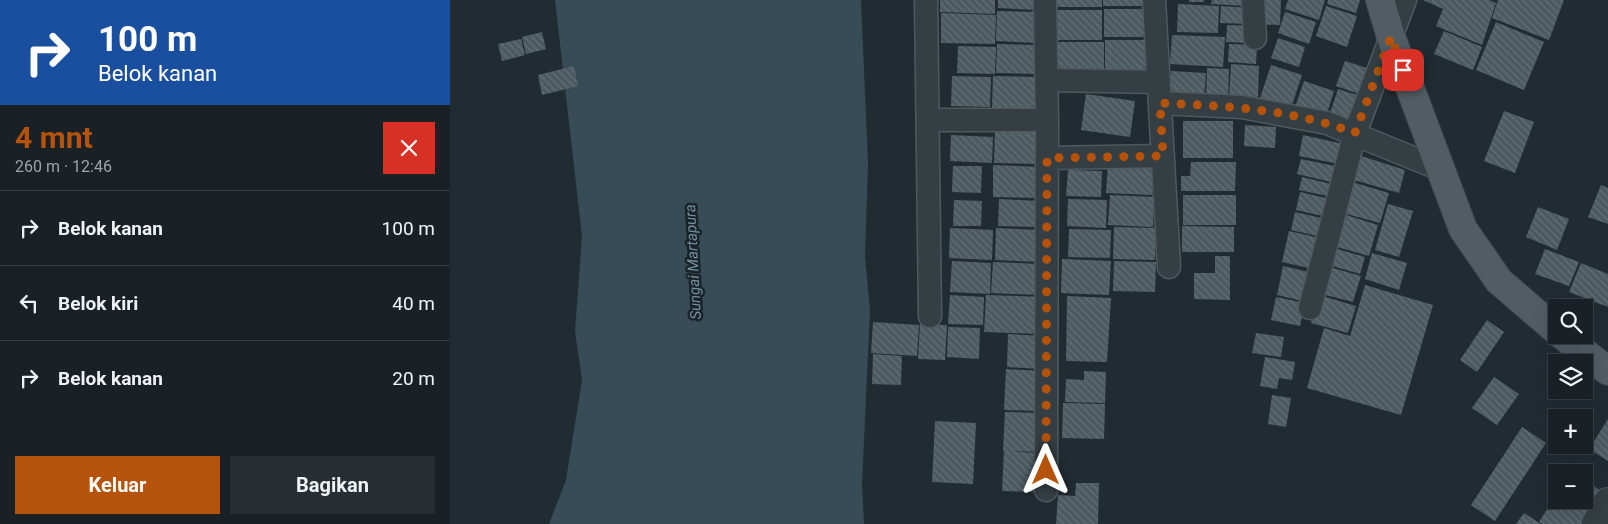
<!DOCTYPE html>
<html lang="id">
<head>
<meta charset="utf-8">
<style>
	body { margin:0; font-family:Roboto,sans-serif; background:#262e32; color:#f1f3f6; height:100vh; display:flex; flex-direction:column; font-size:19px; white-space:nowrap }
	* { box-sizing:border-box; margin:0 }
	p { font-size:16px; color:#9fa3a7 }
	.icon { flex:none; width:28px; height:28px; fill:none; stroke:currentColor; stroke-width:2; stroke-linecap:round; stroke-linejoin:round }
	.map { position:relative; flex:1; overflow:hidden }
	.panel { display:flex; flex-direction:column; background:#192126; width:450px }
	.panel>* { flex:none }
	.guide { background:#1a4fa0; color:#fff; overflow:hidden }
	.buttons { position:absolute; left:1098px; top:299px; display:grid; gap:10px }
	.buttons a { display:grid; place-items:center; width:45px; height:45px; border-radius:0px; background:#192126; box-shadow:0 5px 20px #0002,0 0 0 1px #373e43; font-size:25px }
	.pin { position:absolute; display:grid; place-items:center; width:42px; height:42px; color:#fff; margin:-21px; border-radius:10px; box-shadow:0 2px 8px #0006 }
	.me { position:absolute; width:55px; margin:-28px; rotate:0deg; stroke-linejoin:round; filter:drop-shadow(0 0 4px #0008) }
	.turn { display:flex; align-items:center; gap:18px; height:105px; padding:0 15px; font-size:22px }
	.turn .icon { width:65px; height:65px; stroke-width:2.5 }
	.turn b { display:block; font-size:35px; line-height:42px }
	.round { display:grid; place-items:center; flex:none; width:52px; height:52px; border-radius:0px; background:#262e32 }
	.summary { display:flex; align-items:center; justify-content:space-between; height:85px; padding:0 15px }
	h1 { font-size:30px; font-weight:700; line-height:38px; color:#b45309 }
	.cta { display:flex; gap:10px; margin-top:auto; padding:10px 15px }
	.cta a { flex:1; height:58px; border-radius:0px; background:#b45309; color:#fff; font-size:20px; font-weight:700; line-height:58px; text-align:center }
	.cta a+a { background:#262e32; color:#f1f3f6 }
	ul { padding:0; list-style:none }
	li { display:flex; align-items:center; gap:15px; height:75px; padding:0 15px; border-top:1px solid #373e43 }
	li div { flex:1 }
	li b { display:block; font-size:19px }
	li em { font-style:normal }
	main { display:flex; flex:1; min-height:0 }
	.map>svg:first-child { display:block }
	.water { fill:#374c57 }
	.building { fill:url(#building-back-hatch) }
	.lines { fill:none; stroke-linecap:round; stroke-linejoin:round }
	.minor-casing { stroke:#4f595e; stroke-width:25 }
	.tertiary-casing { stroke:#4f595e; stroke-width:30 }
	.primary-casing { stroke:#3e474d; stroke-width:30 }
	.minor { stroke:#343e43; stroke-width:22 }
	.tertiary { stroke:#343e43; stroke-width:28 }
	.primary { stroke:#525d63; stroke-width:28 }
	.route { stroke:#b45309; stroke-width:9; stroke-dasharray:0 16.2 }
	.labels { text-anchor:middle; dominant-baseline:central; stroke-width:5; stroke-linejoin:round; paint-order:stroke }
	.water-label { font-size:15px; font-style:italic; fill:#7291a0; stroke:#1a2328 }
</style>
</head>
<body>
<main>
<section class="panel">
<div class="guide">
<div class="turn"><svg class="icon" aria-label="right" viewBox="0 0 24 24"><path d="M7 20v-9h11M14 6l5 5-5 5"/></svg><div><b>100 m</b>Belok kanan</div></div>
</div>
<div class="summary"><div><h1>4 mnt</h1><p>260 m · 12:46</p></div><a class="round" style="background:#d93025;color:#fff"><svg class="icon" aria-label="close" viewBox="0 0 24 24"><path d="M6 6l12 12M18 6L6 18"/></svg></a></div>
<ul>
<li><svg class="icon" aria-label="right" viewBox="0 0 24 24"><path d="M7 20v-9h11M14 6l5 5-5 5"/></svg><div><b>Belok kanan</b></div><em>100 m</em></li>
<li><svg class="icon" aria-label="left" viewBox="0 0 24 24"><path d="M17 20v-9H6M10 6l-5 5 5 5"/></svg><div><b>Belok kiri</b></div><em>40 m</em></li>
<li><svg class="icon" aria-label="right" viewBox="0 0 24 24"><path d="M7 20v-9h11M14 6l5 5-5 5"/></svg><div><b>Belok kanan</b></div><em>20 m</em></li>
</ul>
<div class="cta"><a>Keluar</a><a>Bagikan</a></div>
</section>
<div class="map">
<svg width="1158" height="524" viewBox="0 0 1158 524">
	<defs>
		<pattern id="building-back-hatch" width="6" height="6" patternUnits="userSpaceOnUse" patternTransform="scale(1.25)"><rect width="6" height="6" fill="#4c5a61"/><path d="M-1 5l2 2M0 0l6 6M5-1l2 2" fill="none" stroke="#637076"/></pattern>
	</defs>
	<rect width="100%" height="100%" fill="#212c32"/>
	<path class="water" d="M105,0h306l7,164 -3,92 5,55 -8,173 2,40h-315l17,-44 16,-100 -7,-49 7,-95z"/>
	<path class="building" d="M490,0h55v14l-55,-2z
		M548,0h40l-1,10 -39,-2z
		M606,0h46v7h-46z
		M653,0h41v6h-41z
		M739,0h15v2h-15z
		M762,0h34v6l-35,-2z
		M806,0h25l-1,25 -25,-1z
		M838,0h37l-6,20 -34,-11z
		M878,0h32l-4,13 -29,-9z
		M973,0h66l7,3 -14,42 -46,-19 7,-17z
		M1048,0h66l-15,40 -57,-22z
		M728,4l41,2 -1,27 -41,-1z
		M771,6l29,2 -1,16 -29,-1z
		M876,6l31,10 -10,31 -31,-11z
		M654,9h40v28h-40z
		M606,10h46v30h-46z
		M547,11l41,1 -1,31 -41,-2z
		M835,12l31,10 -7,22 -31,-11z
		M491,13l55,2 -1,29 -54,-1z
		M1046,22l48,20 -20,48 -48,-20z
		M777,25l25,1v17l-26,-1z
		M994,31l38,16 -9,23 -39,-16z
		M92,32l4,17 -20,5 -4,-17z
		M722,35l53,2 -2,30 -53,-3z
		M828,38l27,9 -6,20 -28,-9z
		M71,39l4,16 -23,6 -4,-17z
		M655,40h40v31h-40z
		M606,42h48v28h-47z
		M547,44l41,1v29l-42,-1z
		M779,44l28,1 -1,19 -28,-2z
		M508,46l38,1 -1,27 -38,-1z
		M895,61l28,9 -8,26 -29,-10z
		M781,64l28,2 -1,32 -29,-1z
		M821,65l31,10 -11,33 -31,-10z
		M124,66l4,20 -36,9 -4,-20z
		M757,68l22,1 -1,30 -22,-1z
		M721,71l35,2 -2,26 -34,-2z
		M502,76l39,1 -1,30 -39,-1z
		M543,76l46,1 -1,32 -46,-1z
		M854,81l30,10 -8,26 -31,-10z
		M888,89l25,8 -10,30 -25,-8z
		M636,94l49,7 -5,36 -49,-7z
		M1054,111l30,11 -19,51 -31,-12z
		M733,121h50v37h-50z
		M795,125l31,2 -1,21 -31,-2z
		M545,130l43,1 -1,33 -43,-1z
		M501,135l42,2 -1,26 -42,-2z
		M853,135l40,9 -4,20 -40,-8z
		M911,156l44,14 -6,23 -45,-13z
		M851,159l34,7 -4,16 -34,-8z
		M741,162h45l-1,29h-54v-15h9z
		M658,163l46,2 -2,30 -46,-2z
		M543,165l46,2 -1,31 -45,-1z
		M503,166h29l-1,27 -29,-1z
		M618,170l34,1 -1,26 -35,-1z
		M852,177l33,8 -3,12 -33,-7z
		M902,182l37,11 -9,30 -37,-10z
		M1151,185l7,3v36l-20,-7z
		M850,192l30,7 -3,18 -31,-7z
		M660,195l44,2 -1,30 -45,-2z
		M733,195h53v30h-53z
		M549,199l39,2 -1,26 -39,-1z
		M618,199l39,1 -1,28 -39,-2z
		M504,200l28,1 -1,25h-28z
		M938,204l25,7 -14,46 -24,-7z
		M1088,207l31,12 -12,31 -31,-13z
		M845,212l31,7 -4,18 -31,-7z
		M896,215l32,10 -9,31 -32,-9z
		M732,226l52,1v25h-52z
		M664,227l42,1 -1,32 -42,-1z
		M500,228l43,2 -1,30 -43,-2z
		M546,228l44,2 -1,32 -44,-2z
		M619,229l42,1 -1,28 -42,-1z
		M839,231l31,7 -7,31 -31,-7z
		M884,248l31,9 -5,17 -31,-9z
		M1095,249l34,13 -10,24 -34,-12z
		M922,253l35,10 -8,27 -34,-11z
		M765,256h15v44l-36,-1v-26h21z
		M612,259l49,2 -2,34 -48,-2z
		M502,261l39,2 -1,31 -40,-2z
		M664,261l42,1 -1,30 -42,-1z
		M543,262l47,2 -1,31 -48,-2z
		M1131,263l27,11v33l-39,-15z
		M833,266l30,7 -6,29 -30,-7z
		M876,266l35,10 -8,26 -35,-9z
		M915,285l68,20 -32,110 -94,-27 17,-60 26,8z
		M500,295l34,2 -1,28 -35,-1z
		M536,295l57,2 -2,37 -57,-2z
		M869,295l37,11 -8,27 -37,-10z
		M617,296l44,2 -4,64 -41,-1z
		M826,297l29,6 -5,23 -29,-6z
		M1037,320l17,12 -27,40 -17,-12z
		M423,322l46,3 -2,31 -46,-3z
		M470,324l27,1 -2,35 -27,-1z
		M498,327l32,1 -1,31 -32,-2z
		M806,333l28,4 -3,20 -29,-4z
		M558,334l34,2 -1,33 -34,-2z
		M423,354l29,2 -1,29 -29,-1z
		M815,357l30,5 -3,18 -13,-2 -2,11 -17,-3z
		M556,369l36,2 -2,40 -36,-1z
		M634,371l22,1 -1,31 -40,-1 1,-23 18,1z
		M1044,377l25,17 -22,31 -25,-17z
		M822,395l19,3 -5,29 -18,-3z
		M613,403l42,1 -1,35 -42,-1z
		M555,412l36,1 -2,39 -36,-1z
		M1158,419v42l-19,-12z
		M485,421l41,2 -3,61 -41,-2z
		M1072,427l24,16 -51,78 -24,-16z
		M554,451l34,2 -2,39 -34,-1z
		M1134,480l22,14 -11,16 -15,-10h4z
		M626,483h23l-1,41h-42l2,-29 17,1z
		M1106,495v5h16l19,13 -7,11h-41l-4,-2z
		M1074,513l17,11h-25z"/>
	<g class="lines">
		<g class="minor-casing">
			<path id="minor" d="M476,0l4,316
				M595,0l2,120 -1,370
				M704,0l15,267
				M803,0l2,38
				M597,80l112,2
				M710,103l82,4 85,16 113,46
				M478,120h119
				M597,158l116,-2
				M860,308l45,-175 50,-133"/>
		</g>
		<g class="tertiary-casing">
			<path id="tertiary" d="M1146,524l12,-22"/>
		</g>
		<g class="primary-casing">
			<path id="primary" d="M930,0l11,37 72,192 36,52 57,49
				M1112,335l46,36"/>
		</g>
		<use href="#minor" class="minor"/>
		<use href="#tertiary" class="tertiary"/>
		<use href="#primary" class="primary"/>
	</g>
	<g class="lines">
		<path class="route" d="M596,470l1,-312 116,-2 -3,-53c67,3 132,6 195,30l36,-96 12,33"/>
	</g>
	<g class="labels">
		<g class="water-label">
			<text transform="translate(243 262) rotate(-93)">Sungai Martapura</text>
		</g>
	</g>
</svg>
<div class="buttons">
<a><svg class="icon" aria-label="search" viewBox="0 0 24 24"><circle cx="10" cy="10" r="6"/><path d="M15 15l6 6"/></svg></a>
<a><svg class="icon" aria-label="layers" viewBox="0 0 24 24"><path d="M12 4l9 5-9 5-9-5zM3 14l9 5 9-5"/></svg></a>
<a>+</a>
<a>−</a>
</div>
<div class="pin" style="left:953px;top:70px;background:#d93025"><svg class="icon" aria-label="arrive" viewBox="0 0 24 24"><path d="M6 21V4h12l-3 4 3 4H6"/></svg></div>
<svg class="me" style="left:596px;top:470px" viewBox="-20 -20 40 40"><path d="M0-17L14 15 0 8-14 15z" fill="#b45309" stroke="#fff" stroke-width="4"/></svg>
</div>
</main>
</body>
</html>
